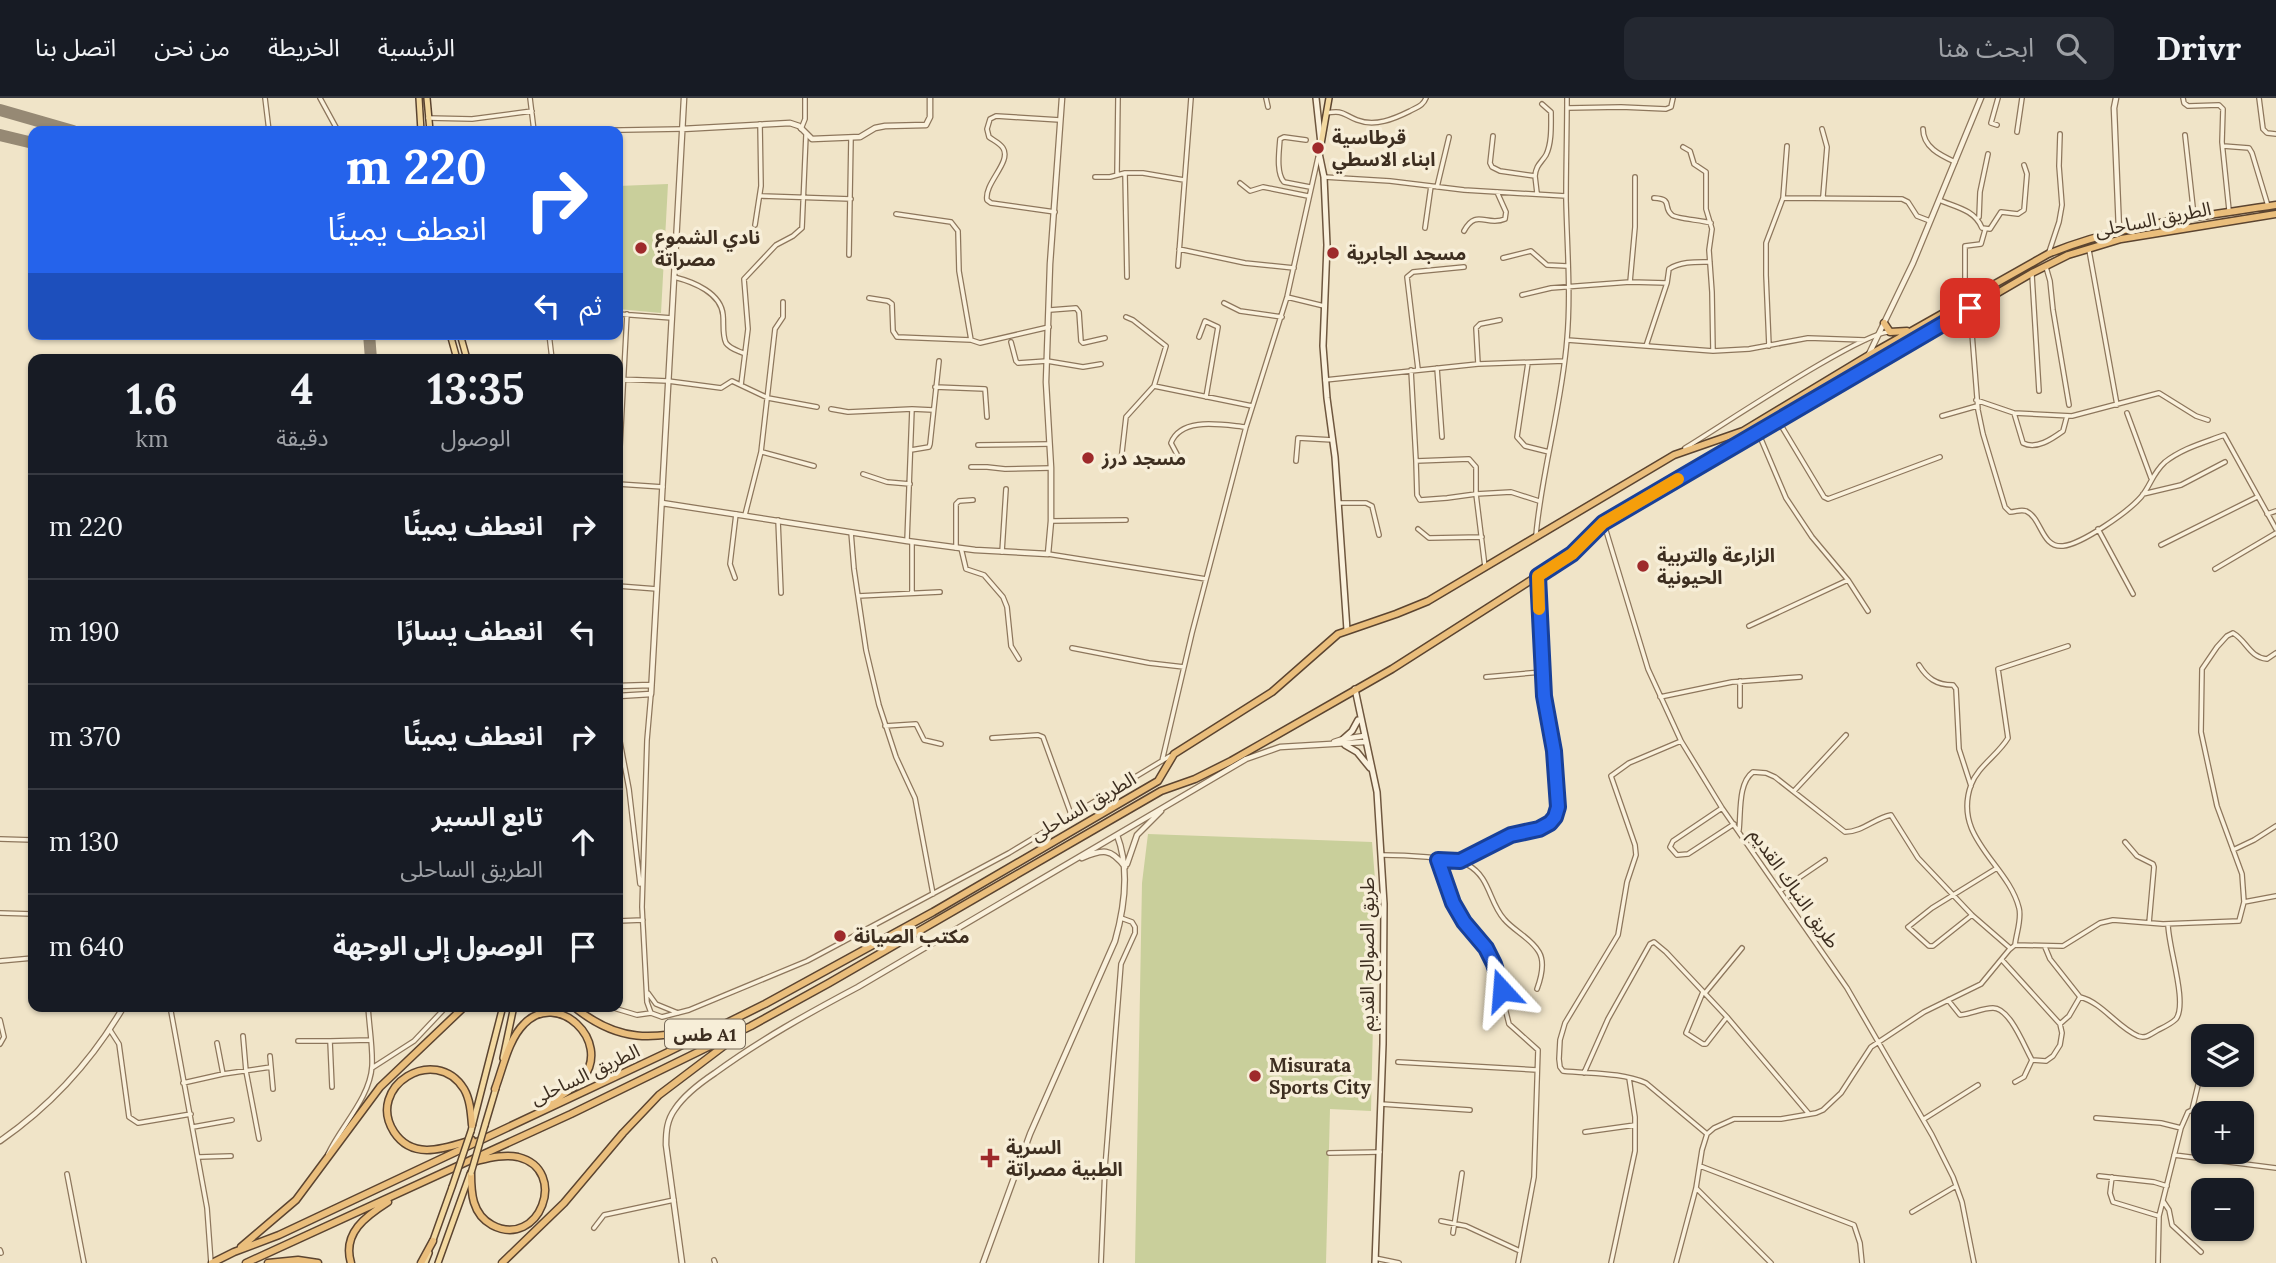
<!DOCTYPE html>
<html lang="ar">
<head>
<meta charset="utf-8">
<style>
	body { margin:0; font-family:Lora,"Noto Sans Arabic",serif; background:#242831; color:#f1f3f6; direction:rtl; height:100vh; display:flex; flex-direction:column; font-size:26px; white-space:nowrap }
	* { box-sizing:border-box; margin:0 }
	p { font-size:23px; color:#9ea1a6 }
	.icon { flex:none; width:38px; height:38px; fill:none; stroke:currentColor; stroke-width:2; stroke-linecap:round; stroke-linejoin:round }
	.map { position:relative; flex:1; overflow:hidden; direction:ltr }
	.panel { position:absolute; left:28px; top:256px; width:595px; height:658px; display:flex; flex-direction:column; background:#171b24; border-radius:14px; box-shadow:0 2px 5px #0004; direction:rtl }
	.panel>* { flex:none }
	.hud { position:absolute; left:28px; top:28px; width:595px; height:214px; border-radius:14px; box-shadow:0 2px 5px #0004; direction:rtl; background:#2563eb; color:#fff; overflow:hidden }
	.buttons { position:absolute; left:2191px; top:926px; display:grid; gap:14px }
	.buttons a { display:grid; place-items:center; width:63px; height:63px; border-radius:14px; background:#171b24; box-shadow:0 2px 5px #0004; font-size:35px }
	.pin { position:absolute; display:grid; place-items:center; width:60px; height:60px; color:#fff; margin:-30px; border-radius:14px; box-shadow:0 4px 10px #0006 }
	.me { position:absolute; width:77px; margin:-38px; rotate:341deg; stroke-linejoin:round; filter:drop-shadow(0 0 5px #0008) }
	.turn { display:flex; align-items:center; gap:24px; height:147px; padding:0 21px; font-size:32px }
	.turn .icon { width:91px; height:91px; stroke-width:2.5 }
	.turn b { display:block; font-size:49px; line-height:60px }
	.then { display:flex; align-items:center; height:66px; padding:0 21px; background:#0003; gap:14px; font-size:26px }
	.eta { display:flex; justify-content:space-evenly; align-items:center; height:119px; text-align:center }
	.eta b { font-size:42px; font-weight:800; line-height:49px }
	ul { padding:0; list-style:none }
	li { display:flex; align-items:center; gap:21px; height:105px; padding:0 21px; border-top:2px solid #363941 }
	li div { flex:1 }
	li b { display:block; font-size:26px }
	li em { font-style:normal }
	header { display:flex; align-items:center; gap:42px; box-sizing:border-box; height:98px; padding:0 35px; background:#171b24; border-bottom:2px solid #363941 }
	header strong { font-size:33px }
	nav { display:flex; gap:38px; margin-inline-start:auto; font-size:24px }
	.search { width:490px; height:63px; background:#242831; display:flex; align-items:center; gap:18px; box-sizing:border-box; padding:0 24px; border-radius:14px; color:#9ea1a6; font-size:26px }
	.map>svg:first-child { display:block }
	.green { fill:#c9cf9b }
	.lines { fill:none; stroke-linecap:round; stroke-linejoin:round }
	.taxiway { stroke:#968974; stroke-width:12 }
	.minor-casing { stroke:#8d765c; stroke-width:6 }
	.tertiary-casing { stroke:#8d765c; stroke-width:7 }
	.secondary-casing { stroke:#6f573f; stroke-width:8 }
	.primary-casing { stroke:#5b4430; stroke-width:8 }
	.trunk-casing { stroke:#5b4430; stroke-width:9 }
	.minor { stroke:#faf1dc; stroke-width:3.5 }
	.tertiary { stroke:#faf1dc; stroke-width:4.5 }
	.secondary { stroke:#faf1dc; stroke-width:5 }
	.primary { stroke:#f3d9a0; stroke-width:5 }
	.trunk { stroke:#eabe7c; stroke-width:6 }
	.primary-bridge-casing { stroke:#5b4430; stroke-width:8; stroke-linecap:butt }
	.primary-bridge { stroke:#f3d9a0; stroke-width:5 }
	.route-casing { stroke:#184099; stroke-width:18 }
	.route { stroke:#2563eb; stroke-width:12 }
	.slow { stroke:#f59e0b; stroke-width:12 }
	.poi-dot { fill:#9e2a2b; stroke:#f7eed8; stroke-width:2.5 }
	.labels { text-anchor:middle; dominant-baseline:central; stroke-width:7; stroke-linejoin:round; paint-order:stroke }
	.shield { fill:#f7eed8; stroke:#756857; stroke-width:2 }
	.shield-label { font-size:18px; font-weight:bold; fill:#3d2e20 }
	.poi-label { font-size:19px; font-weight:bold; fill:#3d2e20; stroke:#f7eed8; text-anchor:start }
	.street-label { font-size:19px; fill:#3d2e20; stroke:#f7eed8 }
</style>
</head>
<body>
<header>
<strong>Drivr</strong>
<div class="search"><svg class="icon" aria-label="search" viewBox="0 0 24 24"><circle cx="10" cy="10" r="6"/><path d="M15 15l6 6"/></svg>ابحث هنا</div>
<nav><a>الرئيسية</a><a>الخريطة</a><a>من نحن</a><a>اتصل بنا</a></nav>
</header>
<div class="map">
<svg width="2276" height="1165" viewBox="0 0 2276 1165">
	<rect width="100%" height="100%" fill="#f0e4c8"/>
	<path class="green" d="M668,86l-7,129 -43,-4v-123z
		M1148,736l224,8 4,50 -5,219 -41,-2 -4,154h-191l7,-380z"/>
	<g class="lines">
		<path class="taxiway" d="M0,12l73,21
			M0,37l33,8
			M369,236l2,25"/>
		<g class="minor-casing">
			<path id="minor" d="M265,0l4,33
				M320,0l18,33
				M530,0l4,33
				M1266,0l2,9
				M2183,0l1,5 4,3 31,-1 4,4 -1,33 7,68
				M2259,0l4,31 4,4 9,1
				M1568,10l53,-1 45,2 5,-2 2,-9
				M1326,15c18,-3 16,1 31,7 18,7 37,-1 53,-9 7,-4 13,-5 16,-13
				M428,20l44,1 60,-8
				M1997,27l-6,-2 7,-25
				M801,31l4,-10v-21
				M1822,31l5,18 -4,49
				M1923,31c0,18 17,26 32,33
				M564,33l118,-2
				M2017,34l5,-34
				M2185,37l9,81
				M1493,38l-3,27 2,4 8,4 35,5 2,17
				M1306,42l-22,-3 -4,2c-1,13 -4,34 4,43l26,5
				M2223,48l26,2 3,5 16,53
				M1683,49l7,4 4,13 12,8v37l6,20 -3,21 3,42 1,59
				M1117,76l1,-76
				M1535,78c1,-11 6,-13 11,-21 6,-12 5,-30 5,-43l-9,-8
				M1095,79h15l15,-4
				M1324,79l66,4 74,9 102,6
				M1240,85l10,8 13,-4 45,9
				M1437,89l12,-50
				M761,98l90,3
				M1654,100c20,1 8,9 18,17 5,4 30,5 39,8
				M1783,100l4,-52
				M1939,102c17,7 36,10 43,28l8,1 11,-17 17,2 6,-4 3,-36 -3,-9
				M1055,114l-64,-9 -4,-3c-3,-17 25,-38 16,-52 -3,-5 -10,-8 -14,-11l-2,-8 3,-10 6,-3 64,4
				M896,116l55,8 7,9 1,40 12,69 9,3 69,-16
				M1979,119l1,-25 8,-38
				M755,127l6,-39 -1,-62
				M1425,130l6,-42
				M1464,133c12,-23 23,-4 41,-12l1,-7 -9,-20
				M1179,151l66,14 49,5
				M2089,152l28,155
				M2049,154l10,-30 3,-17 -3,-39 1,-32
				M849,157l2,-117
				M1503,160l28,-7 16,14 20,1
				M1178,168l13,-168
				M2046,169l4,14 3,29 16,95
				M2032,177l7,116
				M674,179c20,5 47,16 49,38 1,9 -1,20 3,28 4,6 13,8 19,11
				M1127,179l-2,-104h18l41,7
				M1630,184l37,1 2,-14c12,-8 28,-7 41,-7
				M1522,197l29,-7 79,-6 5,-55v-50
				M1287,199l37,9
				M869,200l19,3 4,3 1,27 4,6 74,3
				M1965,201v-53l16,-2 4,-14
				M1224,205l16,8 42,6
				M1970,210l8,102 5,24 22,73 5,5c6,0 10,-3 16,-1 16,7 15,37 37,35 19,-2 65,-34 78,-49 10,-12 11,-23 24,-35 18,-14 38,-19 59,-27l52,94
				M1050,212l26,-2 3,4 2,29 2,2 22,-5
				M618,216l54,4
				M627,216l-9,170 45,3
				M549,236l3,25
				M1199,239l6,-16 13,6 -12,70
				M1567,242l146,11 36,-2 59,-11 57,2
				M1011,244l5,19 2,2 29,-2 36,6 18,-3
				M1646,248l21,-63
				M1769,248l-3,-71v-32l17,-45 119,1 6,3 9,14 13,5
				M1528,265l-11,74 8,9 24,6
				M1478,266l-2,-36 4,-4 20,-4
				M1437,270l5,69
				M1418,271l-11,-92 6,-5 51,-5
				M1411,272l5,91
				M618,281l50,2 53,7 11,-7 36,17 49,9
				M1325,282l153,-16 86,-3
				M741,287l7,-56 -4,-50 32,-34 17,-9 9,-8 4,-93
				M1154,288l98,20
				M935,289l50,2 2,28
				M1976,302l38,13 58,3 87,-23 37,23 12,4
				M831,311l17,3 64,-3
				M2014,315l9,30c13,7 29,-4 40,-12l4,-15
				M2127,315l24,65
				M1942,318l35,-10
				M1779,324l45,75 4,2 112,-42
				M1758,334l28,66 26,39 36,43 20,31
				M978,347l71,-1
				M1685,350c32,-19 179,-118 205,-116
				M911,352l18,-3 1,-3 9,-83
				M762,354l52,14
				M1180,362l-9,-17c10,-27 52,-18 75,-16
				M1121,363l5,-44 28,-31 12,-40 -33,-26 -7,-3
				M1296,363l2,-23 35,2
				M971,369h16l18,2 46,-1
				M863,376l24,8 23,2
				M2143,396l38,-9 44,-23
				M1338,405h28l6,3 7,29
				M2267,416l9,-3
				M745,417l16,-63 14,-123 8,-12v-15
				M778,422l3,73
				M1051,423l75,-1
				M1604,426l44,145 33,72 41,67 125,180 85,147 21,42 9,25 12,61
				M1418,431l11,9 53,-1
				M2098,431l35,65
				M851,434l3,37 12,81 13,55 17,52 19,41 18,96
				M1536,437c6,-66 26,-130 31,-196 4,-46 0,-93 -1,-139 0,-34 1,-68 1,-102
				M618,442l2,-22
				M907,443l5,-132 21,1
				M912,444v50
				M2161,447l96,-48
				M956,450v-44l3,-3 14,-1
				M961,450l5,21 18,6 19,22 4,10 4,39 8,13
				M1002,454l4,-63
				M1048,456l158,25
				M1485,469l-9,-73 -29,4 -27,2 -3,-5 -1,-34 53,-2 7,8v27l35,-2 28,9
				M2215,471l61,-36
				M735,480l-5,-14 6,-50
				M618,488l39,3
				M858,498l82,-4
				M1749,528l99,-46
				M1072,550l77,15 35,4
				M1919,567c8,13 17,20 34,20l3,4 3,60 12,37
				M1486,579l56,-5
				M651,596l-4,46 -5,167 5,95 4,11 11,4 27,-7 118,-49 202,-108 161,-97
				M1660,599l72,-15 68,-5
				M1740,608v-25
				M885,628l31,-2 8,16 17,4
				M618,633l11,58 11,95
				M992,640l46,-3 5,2 29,80
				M1681,643l-52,22 -18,13 24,69 1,10 -9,27 -9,53 -53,88 -5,17 -1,19 1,8 3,4c28,3 57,1 83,12l61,51
				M1162,663l30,-128 54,-206 41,-130 32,-144
				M1794,693l52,-56
				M1722,710l-49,33 -3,6 7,8 11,-1 46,-30
				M1739,732c2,-18 -1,-47 14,-58l13,1 9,4 70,55c17,0 30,-14 46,-17l27,43 54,57 38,33
				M0,741l33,1
				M2125,744l12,14 16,8 1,3 -5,56
				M2233,752l21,-10 22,-14
				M1382,757c20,0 71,2 86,10 22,12 21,37 36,54 10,12 27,19 35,33 6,10 2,26 -2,37
				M1438,762l15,43 11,19 22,26 8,16 15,60 29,26 -4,127 -16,86
				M1459,763l39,-20 41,-12 11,-6 5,-6 3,-10 -4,-56 -10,-55 -6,-120
				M1781,792l44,-30
				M2244,804l-2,-28 -25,-68 -16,-74 1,-63 15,-22 10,-11 6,-3c14,8 16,24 34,26l9,-6
				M0,815l33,1
				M1972,817l-39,31h-4l-21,-19 24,-19 65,-40
				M618,823l25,-1
				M2015,847l48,1 37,-23 13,-3 50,4 76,-3 5,-19 32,-6
				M2045,849l5,12 30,38 -11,19 -9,8
				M2002,862l58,64 2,9 -2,12 -7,11 -7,5 -14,-1
				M0,863l33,-3
				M1703,894l-17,41 17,11h3l21,-27
				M648,895l8,11 22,9
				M1705,895l37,-45
				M2080,899c23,6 37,30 58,39 8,3 13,-2 20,-6 6,-3 13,-6 18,-11 12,-16 -8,-72 -8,-95
				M1948,902l12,15c11,-1 22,-7 33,-7 17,0 31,38 39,52l-8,17 -9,5
				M170,908l37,202 4,55
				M607,908l30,9 14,-2
				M110,932l9,14 10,73 9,6 53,-9
				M243,938l3,35 13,68
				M298,943h32
				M217,945l6,31
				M0,946l4,-7 -4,-17
				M270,958l3,33
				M1398,964l139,8
				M372,970l42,-27 33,-35
				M1584,975l24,-54 42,-75 4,-2 12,10 61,65 82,97
				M183,985l40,-9 48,-7
				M332,989l-2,-46 40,-1
				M1381,1006l89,6
				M2192,1012l7,-29
				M2242,1019h1
				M2096,1020l65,5 20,5
				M1924,1021l54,-34
				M193,1029l39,-7
				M1585,1034l50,-7
				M1329,1055l51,-1
				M328,1056c13,-28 42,-56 44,-88 1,-19 -3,-40 -4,-60
				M2174,1057l102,13
				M199,1059l32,-1
				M1700,1068l154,59 6,18 2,20
				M67,1076l17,89
				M2099,1078l55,6 13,4
				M2112,1079l-2,16 3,9 46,14
				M1696,1090l75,75
				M2163,1103l6,9 3,15 29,27
				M1912,1114l44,-26
				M1441,1123l25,5 54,25
				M594,1130l10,-13 70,-15
				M1453,1135l9,-60
				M0,1152l1,3
				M1375,1160l24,5
				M714,1162l1,3
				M1101,1165l4,-95 16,-204 14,-31v-6l-3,-5 -11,-4
				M1611,1165l24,-112v-34l-6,-39
				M1676,1165l20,-75 6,-38 5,-16 7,-6 20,-9h47l35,-6 7,-3 18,-17 30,-46 53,-35 57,-28 28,-34 6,-5c1,-11 7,-26 4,-37 -11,-44 -67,-70 -48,-123 7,-19 27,-30 37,-47l-10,-69 70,-23
				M2158,1165l1,-47 22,-88 7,-16 4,-2 24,3"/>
		</g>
		<g class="tertiary-casing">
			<path id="tertiary" d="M2116,0l-2,10 5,122
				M682,31l108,-6 9,3 13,13 48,-2 15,-9 10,-2 41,-1 4,-8v-19
				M1869,256l44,-91 68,-165
				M662,405l245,38 68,9 73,4 3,-33v-53l-5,-86 4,-118 12,-166
				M618,588l33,-1
				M618,598l33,-2 33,-596
				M1334,644l9,-3 21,-3
				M1082,760c21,-9 29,-10 43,9
				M1127,766l10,-29 24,-24
				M0,1043c52,-36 92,-80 124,-135
				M682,1165l-16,-118c0,-14 1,-25 9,-36 10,-15 25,-26 40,-36 45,-33 94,-60 143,-86l388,-228 34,-12 85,-5
				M983,1165l47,-129 85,-193c10,-35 15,-72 2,-106"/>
		</g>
		<g class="secondary-casing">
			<path id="secondary" d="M1316,0l5,46 -2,9 5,24 3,68 -4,101 4,52 8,59 12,173
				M1355,591l22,103 7,112 -1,140 -8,219
				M1343,641l9,-8 6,-11
				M1345,647l12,7 13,16"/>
		</g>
		<g class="primary-casing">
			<path id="primary" d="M419,0l2,33
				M427,0l3,33
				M1321,46l8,-46
				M450,236l7,25
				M460,236l7,25
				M503,960l11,-52
				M485,1027l11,-37
				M471,1033l32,-125
				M432,1145l20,-56
				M425,1165l4,-10
				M438,1165l32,-89"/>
		</g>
		<g class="trunk-casing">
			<path id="trunk" d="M1884,225l6,9 17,-1
				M573,908c51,42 85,31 144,20
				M495,991c8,-21 13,-49 29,-65 33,-35 88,17 59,54 -10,12 -27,20 -39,29
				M472,1027c-1,-12 -2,-26 -8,-36 -29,-46 -99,-2 -70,43 19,29 51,16 78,8
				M471,1075c0,20 1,41 21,52 47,25 78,-55 26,-68 -14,-3 -29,1 -42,4
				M241,1149l55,-47 84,-113 85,-81
				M212,1165l22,-11 45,-17 387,-182 99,-49 168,-92 225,-131 16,-27 98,-62 66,-58 58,-20 32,-13 246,-146 69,-24 126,-76 179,-101c72,-30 151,-37 228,-49
				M246,1165l325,-149 180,-88 78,-43 332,-192 34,-12 36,-18 161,-92 180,-115 31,-31 429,-250 36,-18 53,-16 155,-25
				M268,1165l30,-3 20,3
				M351,1165c-9,-30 15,-47 37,-61
				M421,1165l12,-22
				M502,1165l62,-60 59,-70 36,-38 74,-56"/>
		</g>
		<use href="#minor" class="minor"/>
		<use href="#tertiary" class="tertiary"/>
		<use href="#secondary" class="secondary"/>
		<use href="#primary" class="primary"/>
		<use href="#trunk" class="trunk"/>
		<g class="primary-bridge-casing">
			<path id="primary-bridge" d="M471,1075l14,-48
				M452,1089l19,-56"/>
		</g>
		<use href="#primary-bridge" class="primary-bridge"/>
	</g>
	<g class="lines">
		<g class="route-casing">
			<path id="route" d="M1502,892l-8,-26 -8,-16 -22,-26 -11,-19 -15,-43 22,1 51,-26 28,-6 11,-6 5,-6 3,-10 -4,-56 -10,-55 -6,-120 34,-22 31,-31 367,-215"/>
		</g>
		<use href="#route" class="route"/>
		<path class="slow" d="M1539,511l-1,-33 34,-22 31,-31 75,-44"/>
	</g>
	<g class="poi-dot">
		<circle cx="1318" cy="50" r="7"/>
		<circle cx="641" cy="150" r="7"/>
		<circle cx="1333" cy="155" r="7"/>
		<circle cx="1088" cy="360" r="7"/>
		<circle cx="1643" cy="468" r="7"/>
		<circle cx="840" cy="838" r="7"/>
		<circle cx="1255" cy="978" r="7"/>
		<path d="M986.5 1049.5h7v7h7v7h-7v7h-7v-7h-7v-7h7z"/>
	</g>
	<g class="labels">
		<rect class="shield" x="665" y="921.5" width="80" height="29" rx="5"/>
		<g class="shield-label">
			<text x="705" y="936">طس A1</text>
		</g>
		<g class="poi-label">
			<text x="1332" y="39">قرطاسية<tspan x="1332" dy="22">ابناء الاسطي</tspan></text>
			<text x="655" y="139">نادي الشموع<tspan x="655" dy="22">مصراتة</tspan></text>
			<text x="1347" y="155">مسجد الجابرية</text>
			<text x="1102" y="360">مسجد درز</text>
			<text x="1657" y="457">الزارعة والتربية<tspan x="1657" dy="22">الحيونية</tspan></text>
			<text x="854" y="838">مكتب الصيانة</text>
			<text x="1269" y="967">Misurata<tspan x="1269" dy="22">Sports City</tspan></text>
			<text x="1006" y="1049">السرية<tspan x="1006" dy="22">الطبية مصراتة</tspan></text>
		</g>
		<g class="street-label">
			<text transform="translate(2153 121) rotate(-11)">الطريق الساحلى</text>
			<text transform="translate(1083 708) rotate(-30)">الطريق الساحلى</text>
			<text transform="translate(1795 790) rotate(55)">طريق النباك القديم</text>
			<text transform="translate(1367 856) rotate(-90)">طريق الصوالح القديم</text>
			<text transform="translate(585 976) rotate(-25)">الطريق الساحلى</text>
		</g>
	</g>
</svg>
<div class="buttons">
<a><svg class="icon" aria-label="layers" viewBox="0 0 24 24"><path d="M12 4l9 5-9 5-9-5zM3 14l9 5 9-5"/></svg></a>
<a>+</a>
<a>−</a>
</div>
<div class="pin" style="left:1970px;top:210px;background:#d93025"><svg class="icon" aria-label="arrive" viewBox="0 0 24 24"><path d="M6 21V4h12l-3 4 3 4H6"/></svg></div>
<svg class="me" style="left:1502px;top:892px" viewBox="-20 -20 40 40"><path d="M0-17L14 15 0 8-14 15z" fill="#2563eb" stroke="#fff" stroke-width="4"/></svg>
<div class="hud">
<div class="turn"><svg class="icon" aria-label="right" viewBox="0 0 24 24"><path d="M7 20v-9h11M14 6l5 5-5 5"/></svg><div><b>220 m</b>انعطف يمينًا</div></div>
<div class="then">ثم<svg class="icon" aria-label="left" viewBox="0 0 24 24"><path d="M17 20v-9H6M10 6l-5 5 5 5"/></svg></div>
</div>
<section class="panel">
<div class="eta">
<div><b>13:35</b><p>الوصول</p></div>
<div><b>4</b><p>دقيقة</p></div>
<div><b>1.6</b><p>km</p></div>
</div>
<ul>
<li><svg class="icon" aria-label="right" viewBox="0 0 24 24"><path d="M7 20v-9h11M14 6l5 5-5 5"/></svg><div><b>انعطف يمينًا</b></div><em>220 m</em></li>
<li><svg class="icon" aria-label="left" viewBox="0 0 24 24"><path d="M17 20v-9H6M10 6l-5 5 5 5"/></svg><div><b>انعطف يسارًا</b></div><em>190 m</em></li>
<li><svg class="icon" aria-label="right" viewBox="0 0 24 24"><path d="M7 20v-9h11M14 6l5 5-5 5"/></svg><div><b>انعطف يمينًا</b></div><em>370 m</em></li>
<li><svg class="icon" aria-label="ahead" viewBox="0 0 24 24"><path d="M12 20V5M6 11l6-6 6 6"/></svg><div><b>تابع السير</b><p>الطريق الساحلى</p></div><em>130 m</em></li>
<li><svg class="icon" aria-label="arrive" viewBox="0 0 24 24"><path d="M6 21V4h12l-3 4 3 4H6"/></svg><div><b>الوصول إلى الوجهة</b></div><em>640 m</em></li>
</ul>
</section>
</div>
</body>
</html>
